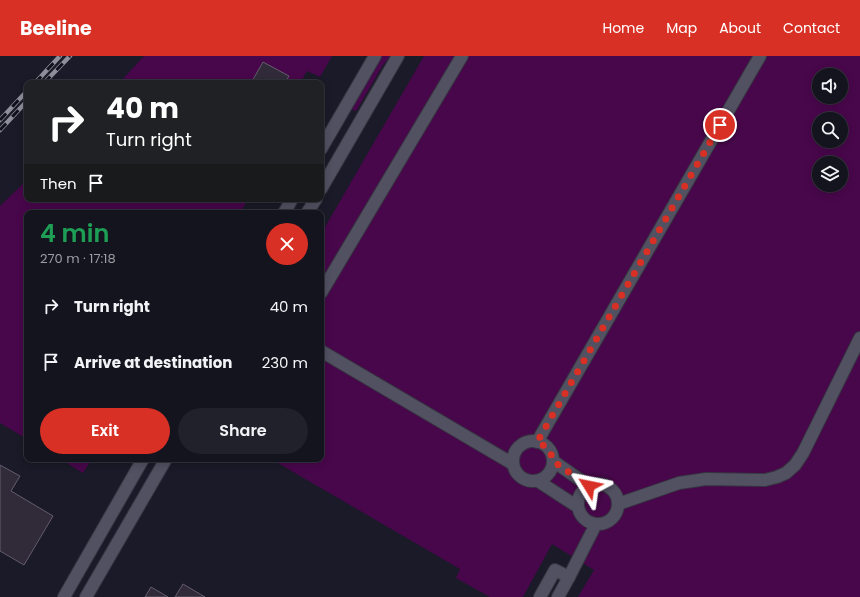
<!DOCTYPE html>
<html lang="en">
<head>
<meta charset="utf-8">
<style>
	body { margin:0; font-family:Poppins,sans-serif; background:#21212b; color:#f1f3f6; height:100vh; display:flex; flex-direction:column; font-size:15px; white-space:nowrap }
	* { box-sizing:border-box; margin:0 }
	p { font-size:13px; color:#9d9ea4 }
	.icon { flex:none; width:22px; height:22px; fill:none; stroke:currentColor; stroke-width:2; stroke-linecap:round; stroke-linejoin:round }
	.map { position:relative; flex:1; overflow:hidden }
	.sheet { position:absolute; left:24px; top:154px; width:300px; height:252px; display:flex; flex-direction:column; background:#14141e; border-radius:8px; box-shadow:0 2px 10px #0003,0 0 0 1px #33333c }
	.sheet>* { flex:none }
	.banner { position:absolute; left:24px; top:24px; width:300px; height:122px; border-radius:8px; box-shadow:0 2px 10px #0003,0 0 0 1px #33333c; background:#202124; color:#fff; overflow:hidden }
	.tools { position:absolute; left:812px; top:12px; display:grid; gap:8px }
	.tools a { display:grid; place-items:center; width:36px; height:36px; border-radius:50%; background:#14141e; box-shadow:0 2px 10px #0003,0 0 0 1px #33333c; font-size:20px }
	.pin { position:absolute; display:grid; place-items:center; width:34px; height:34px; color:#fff; margin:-17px; border:2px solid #fff; border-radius:50%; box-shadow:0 1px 4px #0007 }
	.me { position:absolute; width:44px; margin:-22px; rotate:305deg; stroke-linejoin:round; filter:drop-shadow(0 0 3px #0008) }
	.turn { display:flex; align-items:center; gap:14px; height:84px; padding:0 16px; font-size:18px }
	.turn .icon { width:52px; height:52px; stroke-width:2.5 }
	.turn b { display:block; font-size:28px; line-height:34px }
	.then { display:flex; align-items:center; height:38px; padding:0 16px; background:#0003; gap:8px; font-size:15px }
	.round { display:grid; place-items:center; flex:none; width:42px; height:42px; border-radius:21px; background:#21212b }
	.overview { display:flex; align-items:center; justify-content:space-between; height:68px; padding:0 16px }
	h1 { font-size:24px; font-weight:600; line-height:30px; color:#1e9e55 }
	.button { display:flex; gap:8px; margin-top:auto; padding:8px 16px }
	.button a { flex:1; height:46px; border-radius:24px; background:#d93025; color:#fff; font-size:16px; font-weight:600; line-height:46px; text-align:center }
	.button a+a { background:#21212b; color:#f1f3f6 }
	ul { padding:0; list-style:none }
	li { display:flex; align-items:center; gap:12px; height:56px; padding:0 16px }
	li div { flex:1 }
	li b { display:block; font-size:15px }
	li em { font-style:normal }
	header { display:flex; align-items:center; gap:24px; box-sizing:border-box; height:56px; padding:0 20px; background:#d93025; color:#fff }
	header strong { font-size:19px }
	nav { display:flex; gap:22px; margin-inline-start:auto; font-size:14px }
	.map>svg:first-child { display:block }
	.green { fill:#48074b; fill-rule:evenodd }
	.building { fill:#312b39; stroke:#645c6d }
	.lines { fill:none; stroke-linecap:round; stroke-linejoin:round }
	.minor-casing { stroke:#363540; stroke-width:14 }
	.tertiary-casing { stroke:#363540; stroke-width:14 }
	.secondary-casing { stroke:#363540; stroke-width:14 }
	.minor { stroke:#515162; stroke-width:12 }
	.tertiary { stroke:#515162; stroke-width:12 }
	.secondary { stroke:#515162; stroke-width:12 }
	.rail-casing { stroke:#8f8f9b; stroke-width:4.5 }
	.rail { stroke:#11111e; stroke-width:3; stroke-dasharray:9; stroke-linecap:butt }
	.route { stroke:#d93025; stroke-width:7; stroke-dasharray:0 12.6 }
</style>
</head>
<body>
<header>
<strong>Beeline</strong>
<nav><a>Home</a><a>Map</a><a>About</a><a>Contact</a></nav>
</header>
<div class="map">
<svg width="860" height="541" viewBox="0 0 860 541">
	<rect width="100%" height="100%" fill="#1a1a28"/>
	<path class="green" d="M144,0h188l-12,21 -13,-6 -7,12h-181z
		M380,0h11l-8,9 -24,41 -2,4 -3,1 -2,-2 1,-5z
		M424,0h436v541h-282l16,-27 -42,-26 -29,53h-33l-34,-19 4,-9 -189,-110h50v-225zM819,19h22v22h-22zM819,63h22v22h-22zM819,107h22v22h-22z
		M27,124v19h221l-8,14h-213v226l-27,-16v-217z
		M60,403h32l-9,14z"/>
	<path class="building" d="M263,6l26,14 -4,7h-34z
		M0,409l20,11 -9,15 42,25 -29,49 -24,-14z
		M183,528l22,13h-30z
		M151,531l17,10h-23z"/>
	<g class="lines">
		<g class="minor-casing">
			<path id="minor" d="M321,237l141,-237
				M321,295l192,113
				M513 405a20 20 0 1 1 40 0a20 20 0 1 1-40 0Z
				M537,386l223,-386
				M553,405l36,25
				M538,425l40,26
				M578 448a20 20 0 1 1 40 0a20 20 0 1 1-40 0Z
				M618,448l61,-21 27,-4 59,1 12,-3 9,-4 9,-8 8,-12 57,-115
				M569,521l27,-53"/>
		</g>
		<g class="tertiary-casing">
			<path id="tertiary" d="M540,541l15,-27 14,7 -11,20"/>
		</g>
		<g class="secondary-casing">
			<path id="secondary" d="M321,93l54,-93
				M321,133l77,-133
				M284,157l8,-14
				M307,157l9,-14
				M64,541l79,-138
				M86,541l80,-138"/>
		</g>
		<use href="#minor" class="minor"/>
		<use href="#tertiary" class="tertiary"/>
		<use href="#secondary" class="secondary"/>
		<g class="rail-casing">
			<path id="rail" d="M35,27l25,-27
				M44,27l26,-27
				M0,64l27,-29
				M0,74l27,-29"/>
		</g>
		<use href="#rail" class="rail"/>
	</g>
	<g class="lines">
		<path class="route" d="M589,430l-36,-25c-2,-10 -6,-15 -16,-19l183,-317"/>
	</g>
</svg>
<div class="tools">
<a><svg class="icon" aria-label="sound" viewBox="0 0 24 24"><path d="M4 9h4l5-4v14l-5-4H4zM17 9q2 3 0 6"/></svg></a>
<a><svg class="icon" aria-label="search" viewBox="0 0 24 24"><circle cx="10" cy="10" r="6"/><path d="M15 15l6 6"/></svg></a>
<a><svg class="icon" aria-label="layers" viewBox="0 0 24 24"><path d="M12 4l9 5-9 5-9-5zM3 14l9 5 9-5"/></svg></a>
</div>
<div class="pin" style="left:720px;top:69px;background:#d93025"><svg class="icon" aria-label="arrive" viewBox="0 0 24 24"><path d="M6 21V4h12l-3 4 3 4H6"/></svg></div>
<svg class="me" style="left:589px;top:430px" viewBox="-20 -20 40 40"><path d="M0-17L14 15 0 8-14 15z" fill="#d93025" stroke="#fff" stroke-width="4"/></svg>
<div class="banner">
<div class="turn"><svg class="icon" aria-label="right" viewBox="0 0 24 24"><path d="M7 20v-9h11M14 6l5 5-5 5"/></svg><div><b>40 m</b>Turn right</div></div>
<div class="then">Then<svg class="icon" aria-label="arrive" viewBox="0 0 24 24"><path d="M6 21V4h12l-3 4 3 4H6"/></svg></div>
</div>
<section class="sheet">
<div class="overview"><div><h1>4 min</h1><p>270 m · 17:18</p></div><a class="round" style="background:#d93025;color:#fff"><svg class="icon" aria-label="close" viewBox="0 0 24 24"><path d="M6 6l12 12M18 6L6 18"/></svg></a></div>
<ul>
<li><svg class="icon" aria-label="right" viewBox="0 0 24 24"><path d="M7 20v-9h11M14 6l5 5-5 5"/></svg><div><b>Turn right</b></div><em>40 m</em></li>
<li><svg class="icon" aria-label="arrive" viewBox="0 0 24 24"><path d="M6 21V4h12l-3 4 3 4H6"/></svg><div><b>Arrive at destination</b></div><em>230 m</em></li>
</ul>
<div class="button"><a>Exit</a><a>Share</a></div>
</section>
</div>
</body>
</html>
